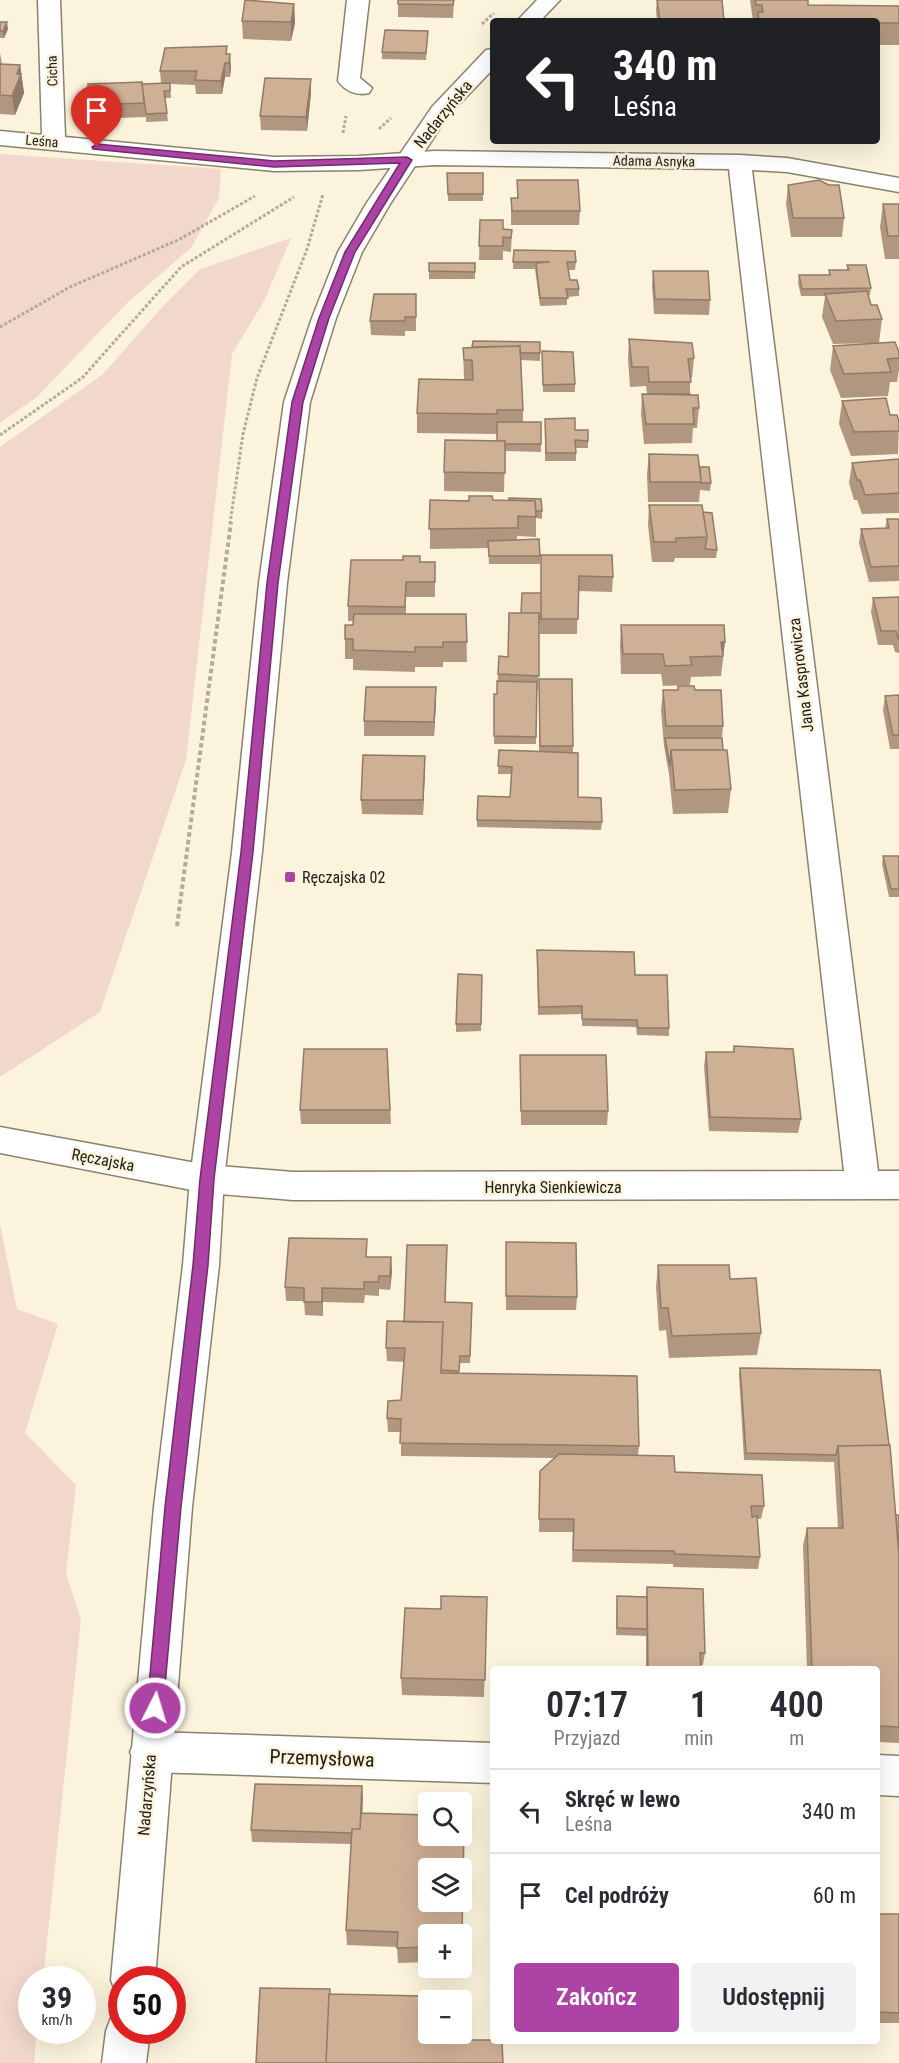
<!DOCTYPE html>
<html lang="pl">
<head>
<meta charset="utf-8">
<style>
	body { margin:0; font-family:"Roboto Condensed",sans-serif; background:#f2f2f3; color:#2b2b33; height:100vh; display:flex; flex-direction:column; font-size:22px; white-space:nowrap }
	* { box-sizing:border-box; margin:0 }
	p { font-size:20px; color:#7c7c81 }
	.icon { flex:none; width:33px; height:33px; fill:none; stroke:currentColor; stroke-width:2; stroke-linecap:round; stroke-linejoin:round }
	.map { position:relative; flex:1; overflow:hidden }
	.drawer { position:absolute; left:490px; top:1666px; width:390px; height:378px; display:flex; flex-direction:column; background:#fff; border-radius:6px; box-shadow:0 6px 24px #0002 }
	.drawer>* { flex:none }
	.hud { position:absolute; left:490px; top:18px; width:390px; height:126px; border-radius:6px; box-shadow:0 6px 24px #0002; background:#202124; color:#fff; overflow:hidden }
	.buttons { position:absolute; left:418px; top:1792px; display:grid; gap:12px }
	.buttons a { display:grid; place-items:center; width:54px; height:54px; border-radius:6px; background:#fff; box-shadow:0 6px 24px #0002; font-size:30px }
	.speed { position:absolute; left:18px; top:1966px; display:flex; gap:12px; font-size:30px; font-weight:700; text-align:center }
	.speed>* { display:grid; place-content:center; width:78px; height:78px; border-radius:50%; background:#fff; box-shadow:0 6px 24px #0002; line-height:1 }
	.speed small { font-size:15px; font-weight:400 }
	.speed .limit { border:9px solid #d22; background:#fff; color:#111 }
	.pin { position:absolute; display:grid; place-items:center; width:51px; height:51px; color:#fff; margin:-62px -26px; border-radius:50% 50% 50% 0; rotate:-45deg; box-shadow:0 0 6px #0007 }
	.pin .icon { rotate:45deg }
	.me { position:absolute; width:66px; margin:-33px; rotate:5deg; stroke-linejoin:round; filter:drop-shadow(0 0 4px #0008) }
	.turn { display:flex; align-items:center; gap:21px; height:126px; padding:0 24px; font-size:27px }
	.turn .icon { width:78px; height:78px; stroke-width:2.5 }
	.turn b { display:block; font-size:42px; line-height:51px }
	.eta { display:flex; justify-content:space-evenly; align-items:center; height:102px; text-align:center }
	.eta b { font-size:36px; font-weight:600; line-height:42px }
	.button { display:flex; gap:12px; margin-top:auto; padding:12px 24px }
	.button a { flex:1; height:69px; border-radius:6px; background:#ac43a5; color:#fff; font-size:24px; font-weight:600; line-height:69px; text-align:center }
	.button a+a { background:#f2f2f3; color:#2b2b33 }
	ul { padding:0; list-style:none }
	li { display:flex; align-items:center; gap:18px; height:84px; padding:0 24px; border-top:2px solid #e1e1e2 }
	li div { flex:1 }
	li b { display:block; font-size:22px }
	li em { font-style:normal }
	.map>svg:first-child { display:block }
	.green { fill:#f2d7cd }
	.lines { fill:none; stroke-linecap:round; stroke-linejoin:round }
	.street-casing { stroke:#8a826e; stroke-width:3 }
	.secondary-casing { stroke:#8a826e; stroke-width:3 }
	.path-far1 { stroke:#b2ab99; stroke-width:3; stroke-dasharray:3 2; stroke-linecap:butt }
	.path { stroke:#b2ab99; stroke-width:4; stroke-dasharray:4.5 3; stroke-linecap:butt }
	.street { fill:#fff; fill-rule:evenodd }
	.secondary { fill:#fff; fill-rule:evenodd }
	.wall { fill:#b1977f }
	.shaded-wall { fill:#907b68 }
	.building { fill:#ceb094; stroke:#907b68; stroke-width:1.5; fill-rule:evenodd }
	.route { fill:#ac43a5; stroke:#702c6b; stroke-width:1.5 }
	.poi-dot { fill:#ac43a5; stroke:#fcf3dd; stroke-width:2 }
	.labels { text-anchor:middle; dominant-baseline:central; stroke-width:5; stroke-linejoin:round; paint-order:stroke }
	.far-street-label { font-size:14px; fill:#1f1c14; stroke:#fcf3dd }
	.street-label { font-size:16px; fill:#1f1c14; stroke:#fcf3dd }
	.poi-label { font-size:16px; fill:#1f1c14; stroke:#fcf3dd; text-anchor:start }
	.near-street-label { font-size:20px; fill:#1f1c14; stroke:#fcf3dd }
</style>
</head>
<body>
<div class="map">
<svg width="899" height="2063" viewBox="0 0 899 2063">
	<rect width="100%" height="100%" fill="#fcf3dd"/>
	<path class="green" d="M0,154l221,15 -2,29 -28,50 -63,54 -91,95 -37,26z
		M291,238l-27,63 -32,53 -46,406 -86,252 -100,65v-630l103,-73 61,-69 36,-36z
		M0,1224l17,85 41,15 -33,109 51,52 -10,88 15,47 -38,360h-11v51h5l-3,32h-34z"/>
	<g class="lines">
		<g class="street-casing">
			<path id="street" d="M38,0h22l5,137 209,20 85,-1 76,-5 305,4 47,3 112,20v14l-112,-20 -35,-2 126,1001h21v28l-606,1 -86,-7 -207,-40v-26l207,38 86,7 551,-1 -115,-1002 -294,-4 -76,5 -85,1 -274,-26v-14l42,4z
				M347,0h22l-9,78 12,10 -3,5c-12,3 -24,-2 -31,-12z
				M151,1732l343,11v40l-343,-11 -15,-6 -6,-14 6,-14z
				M878,1755l21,1v40l-21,-1z"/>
		</g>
		<g class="secondary-casing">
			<path id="secondary" d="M537,0h23l-20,21h-23z
				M494,49v19l-46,48 -58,88 -28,48 -26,66 -26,84 -23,181 -25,269 -38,327 -5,86 -27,242 -37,473h-33v17l-5,-1 -6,-16 43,-473 29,-242 7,-86 42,-327 27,-269 25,-181 28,-84 26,-66 28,-48 66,-97 54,-57z
				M122,2011v20h28l-4,32h-44l4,-32 6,-16z"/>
		</g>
		<path class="path-far1" d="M482,24l12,-11
			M379,129l12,-11
			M343,133l3,-17
			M0,327l70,-40 110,-48 75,-43
			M0,435l82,-57 99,-111 113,-70
			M230,524l13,-90 14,-56 50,-129 16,-55"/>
		<path class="path" d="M177,926l54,-404"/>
		<use href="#street" class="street"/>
		<use href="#secondary" class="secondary"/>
	</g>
	<path class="wall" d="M398,0h56l-1,18 -55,-1z
		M657,0h65l2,21h-67l-1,-11z
		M750,0h58v5l91,1v39h-21v-24h-125z
		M294,4l1,19 -4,18 -48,-2 -1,-18z
		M0,22l8,7 -4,9h-4z
		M428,31l-2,29 -44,-1v-7z
		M0,53l2,11 18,1 4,28 -9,22 -15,-1z
		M228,54l3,14 -1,9h-5l-3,17h-26l-1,-9 -25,-1 1,14h-6l3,23 -22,1v-5l-56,2 -2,-14 54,-21 19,-1 -1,-12z
		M311,93l-4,38 -46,-1 -1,-14z
		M447,173h36v28h-35z
		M517,180l63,31 -1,14h-68v-27h6z
		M788,185l56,33 -2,19h-51l-5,-33z
		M883,204h16v55h-14l-5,-32z
		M480,220l23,9 9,1 -1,22 -8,-1v9h-24z
		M514,250l62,12 -1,8h-7l2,10 9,9v7l-12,1v8l-27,1 -5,-37h-22z
		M475,263v16h-46v-8z
		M847,265l24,23 -1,7h-2l3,10 11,14 -3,24 -46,1 -11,-27 3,-21h-24l-3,-13 1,-8h30v-5h18z
		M653,271l57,29 -1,15 -55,-1 -2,-29z
		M416,294v37h-11v5l-34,-1 -1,-14z
		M629,339l65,19 -2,20h-2v17l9,13 -2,20h-4l-1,15 -48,1 -3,-30 1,-20h5l-1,-8 -16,1 -2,-28z
		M540,342v19l-19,-1 2,50v12h18v30l-36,-1 -1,41 -60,-1v-19l53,-31v-7l-80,-1v-20l47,-33 -1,-32z
		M833,346l66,6v18l-2,12h-7l-2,14 -47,2 -11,-28z
		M542,351l33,33v8h-32z
		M842,401l57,20 -1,33 -47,2 -12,-32z
		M545,419l30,11 13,11v7h-12v13h-31z
		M649,454l51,13 11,16 -1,8 -10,-1 -1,12h-51l-1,-28z
		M899,459v54l-37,1 -5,-14h-3l-5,-17 3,-20z
		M430,500h63l49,11v8l-6,-1v19l-19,-1v4l23,16v8h-51l-1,-16 -58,1z
		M649,505l54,7 14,38 -1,8h-41l-1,4h-22l-4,-37z
		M887,519h12v62l-30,1 -10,-39 2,-14h24z
		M541,555l72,22 -1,15 -34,-1 -1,43h-37v-10h-1l-1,66h-1l-1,54h-42v-50h3l2,-38 9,1 13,-44 20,-20z
		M420,562h15v35h-29v17h60l1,48h-24v5h-28v5l-62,-2v-11h-8v-20l8,-14 1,-4h-6v-15z
		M899,597v56l-4,-1 -2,-7h-15l-7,-33 2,-14z
		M621,625l104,17 -4,34 -30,1 -1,8 -27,1 -2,-12h-40l-1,-29z
		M539,679l34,67v7l5,44 24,25 -1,8 -124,-3v-7l33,-23 1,-23h-13l1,-24 40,1z
		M678,686l17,4 28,36 -1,12 1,12 8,39 -3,24 -55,1 -4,-40 -5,-28 -3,-36 2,-20h14z
		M899,695v54h-9l-7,-39 2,-14z
		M436,701l-2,35h-70v-15z
		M425,756l-2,59 -61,-1 -1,-14z
		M883,856h16v41h-10l-7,-33z
		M537,950l98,25 34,53v8l-32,-1 -1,-8 -54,-1v-12l-44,1z
		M482,975l-1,56 -25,1v-8z
		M734,1046l67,73 -3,14 -89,-2 -5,-65 2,-14h27z
		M387,1049l4,75h-90l-1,-14z
		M520,1055l88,56 -1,14h-86z
		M506,1256l71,41 -1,13h-70z
		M367,1257l25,14 -2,19 -11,-1v7l-14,-1 -1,8 -41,-1v14l-18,-1 -1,-14h-18l-1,-14z
		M658,1265l72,14 31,54 -4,22 -88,3 -3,-28 -7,1 -3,-44z
		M446,1302l26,1 -2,60h-11v10l180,73 -1,9 37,17 89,34 -3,13h-4l3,38 -2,12 -85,-2v-3l-101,-2 1,-30h-34l1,-61 15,-13 -154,-2v-24h-13l-1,-14 14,-18 3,-38 -17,-1 -1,-13z
		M740,1368l140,2 16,145h3v228l-21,-1v-72h-71l-4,-125 4,-17h31l-4,-66 -90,-2 -5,-85z
		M647,1587l58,66 -2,12h-3l1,5h-55v-34l-30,-1 1,-39 29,1z
		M487,1597l-3,100 -82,-2 -1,-17 40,-69z
		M362,1786v27l67,122v27l-31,1 -1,-16 -50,-2 -1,-15 5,-86 -99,-2 -1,-12z
		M878,1914h21v109h-21z"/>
	<path class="shaded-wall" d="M294,4l1,19 -4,18v-19z
		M7,22l1,7 -4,9 -1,-7z
		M230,54l1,14 -1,9 -1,-14z
		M225,63v14l-3,17 -1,-13z
		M20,65l4,28 -9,22 -3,-19z
		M311,79v14l-4,38 -1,-14z
		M721,642h4l-3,20 1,-6z
		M436,687v14l-2,35v-14z
		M425,756v14l-2,45v-15z
		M391,1257l1,14 -2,19v-14z
		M322,1288l1,14v14l-1,-14z
		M362,1786l1,12 -2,47 -1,-12z"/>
	<path class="building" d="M245,0l49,4 -3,18 -49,-1z
		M398,0h56l-1,5 -55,-1z
		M657,0h65l2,21h-64z
		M755,0h53v5l91,1v17h-21v-2h-119l-1,-9h5l-1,-7h-6z
		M0,22h7l-4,9h-3z
		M385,30l43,1 -2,22 -44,-1z
		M227,46l-1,8h4l-1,9h-4l-4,18 -26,-1 2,-9h-37l5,-23z
		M0,64l20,1 -3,9h4l-9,22 -12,-1z
		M265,78l46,1 -5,38 -46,-1z
		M142,82l2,21 -56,2v-21z
		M170,83v8h-6l3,22 -21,1 -4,-30z
		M447,173h36v21h-35z
		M517,180h61l2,31h-68l-1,-13h7z
		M819,180l10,5h10l5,33h-51l-5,-33z
		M883,204h16v32h-11z
		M480,220h23v9l9,1 -1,8 -8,-1v9h-24z
		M514,250l61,1 1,11h-9l3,18h7l2,9h-13l2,9h-28l-4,-35 14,-1h-37z
		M429,263h46v9l-46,-1z
		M847,265h19l5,23 -69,1 -3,-14h31l-1,-5h20z
		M653,271h55l2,29 -55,-1z
		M867,291l4,14h6l5,14 -46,2 -11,-27z
		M374,294h42v23h-11v4h-35z
		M629,339l63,4 2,15 -6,1 3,23h-42l-1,-15h-16z
		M473,341l67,1v11h-20v-7l-48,1z
		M895,342l4,10v6l-12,1 4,13 -47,2 -11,-28z
		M520,346l3,64h-26v4l-80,-1 2,-34 54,1 -1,-20h-8l-1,-12z
		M542,351l31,1 2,32 -32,1z
		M642,394l56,1 1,13h-6l1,16h-48z
		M648,394h42v1z
		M886,398l4,17h7l2,6v10l-45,1 -12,-31z
		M575,418v12h13v11l-13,-1 1,13h-30l-1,-34z
		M497,422h44v22h-36v-3h-8z
		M445,440l60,1v32l-61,-1z
		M649,454l49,1 3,27h-51z
		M899,459v34l-34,2 -5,-15h-3l-5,-17z
		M700,467h9l2,16h-10z
		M469,496h23l1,4 42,1 1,16 -18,-1v12l-89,1 1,-29 39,1z
		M509,498l32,1 1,12h-6l-1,-10 -26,-1z
		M649,505h53l5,32 -31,1v4h-22z
		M703,512l9,1 5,37 -12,-1 2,-12z
		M887,519h12v47l-28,1 -10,-38 28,-1z
		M539,539l1,17h-51l-1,-15z
		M541,555h71l1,22 -34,-1 -1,43h-37z
		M403,556h17v6h15v20h-29l-1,25 -57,-1 3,-46h52z
		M522,593h19v23h-2v-3h-18z
		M899,597v41h-1l-2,-7h-15l-8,-33z
		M509,613h30v63l-41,-2 1,-18 9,1z
		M354,614h112l1,28h-24v5h-28v5l-62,-2v-11h-8v-14h8z
		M621,625h103l1,17h-4l2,14 -33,1 2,8 -27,1 -2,-12h-40z
		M539,679h33l1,67h-33z
		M497,681l40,1 -1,55 -42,-1v-42h3z
		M678,686h16l1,4h26l2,36h-57l-3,-36h15z
		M366,687h70l-2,35 -70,-1z
		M899,695v40h-6l-8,-39z
		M665,738h57l1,12h-52l-1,16z
		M499,750l79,3v44l23,1 1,24 -125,-2 1,-24 32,1 2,-30 -14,-1z
		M671,750h56l4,39 -56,1z
		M363,755l62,1 -2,44h-62z
		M883,856h16v33h-8z
		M537,950l97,2 1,23h32l2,53h-31l-1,-8 -55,-1v-13l-43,1z
		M458,974l24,1 -1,49h-25z
		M734,1046l59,3 8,70 -91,-2 -4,-65h28z
		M304,1049h83l3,61h-90z
		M520,1055h86l2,56h-87z
		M289,1238l78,1 -1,18h25l-1,19h-11l-1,6h-14v7l-42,-1v14h-18v-14l-19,-1z
		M506,1242l70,1 1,54 -71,-1z
		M407,1245h40l-2,57 27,1 -2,53h-10l-1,15 -18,-1 2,-48h-39z
		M658,1265h71l1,14 26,-1 5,55 -89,3 -4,-28h-7z
		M387,1321l56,1 -2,51 196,3 2,70 -239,-3 1,-24 -14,-1 1,-17 13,-1 4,-52h-19z
		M740,1368l140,2 9,75 -51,1 -2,9 -90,-2z
		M890,1445l9,111v171l-21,-1v-56h-66l-5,-142h36l-5,-82z
		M559,1454l115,2 1,16 87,3 2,31h-13l1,11 5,-1 3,41 -85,-3 -1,-3 -101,-1 1,-31h-35l1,-48z
		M896,1515h3v41z
		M647,1587l56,2 2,64h-5l1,17h-53z
		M441,1596l46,1 -2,83 -84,-2 4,-70 36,1z
		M617,1596l30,1v32l-30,-1z
		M255,1784l107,2 -2,43h-8v4l-101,-3z
		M361,1813l68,2v21h33v-7h2l-2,106h-33v12l-32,1 1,-16 -52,-2 6,-101h8zM429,1869h33v33h-33z
		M878,1914h21v99l-21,-1z
		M260,1988l70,1v5h-1l-3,69h-70z
		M329,1994l93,2 -2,28h9v10h16v6h49v2h8l1,21h-177z"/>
	<path class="route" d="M97,144l177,17 133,-4 5,3 -57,92 -26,66 -26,84 -25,181 -25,269 -39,327 -6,86 -27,242 -18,201 -2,5 -6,3 -6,-3 -2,-5 18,-201 28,-242 7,-86 41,-327 26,-269 25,-181 27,-84 26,-66 55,-89 -126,4 -181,-18 -1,-2z"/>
	<rect class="poi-dot" x="284" y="871" width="12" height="12" rx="3"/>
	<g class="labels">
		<g class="far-street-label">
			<text transform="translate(52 71) rotate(-92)">Cicha</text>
			<text transform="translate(42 141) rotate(5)">Leśna</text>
			<text transform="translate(654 161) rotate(1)">Adama Asnyka</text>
		</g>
		<g class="street-label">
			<text transform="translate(443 114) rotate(-51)">Nadarzyńska</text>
			<text transform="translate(801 675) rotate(-97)">Jana Kasprowicza</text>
			<text transform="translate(103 1160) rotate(11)">Ręczajska</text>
			<text x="553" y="1187">Henryka Sienkiewicza</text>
			<text transform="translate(147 1795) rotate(-85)">Nadarzyńska</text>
		</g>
		<g class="poi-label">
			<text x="302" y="877">Ręczajska 02</text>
		</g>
		<g class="near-street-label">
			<text transform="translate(322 1758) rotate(2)">Przemysłowa</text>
		</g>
	</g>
</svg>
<div class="buttons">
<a><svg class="icon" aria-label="search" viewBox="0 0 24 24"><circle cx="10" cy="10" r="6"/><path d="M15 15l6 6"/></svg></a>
<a><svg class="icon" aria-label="layers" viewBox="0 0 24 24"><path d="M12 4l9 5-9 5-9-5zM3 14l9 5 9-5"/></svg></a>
<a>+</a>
<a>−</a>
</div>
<div class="speed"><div>39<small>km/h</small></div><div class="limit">50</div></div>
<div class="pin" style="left:97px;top:147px;background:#d93025"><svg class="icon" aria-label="arrive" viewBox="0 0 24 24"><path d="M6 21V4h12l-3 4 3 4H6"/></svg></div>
<svg class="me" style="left:155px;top:1708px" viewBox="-20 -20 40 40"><circle r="17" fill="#ac43a5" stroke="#fff" stroke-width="3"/><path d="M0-11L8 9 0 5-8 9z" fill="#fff"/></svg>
<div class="hud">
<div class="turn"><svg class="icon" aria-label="left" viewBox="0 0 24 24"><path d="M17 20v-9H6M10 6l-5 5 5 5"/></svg><div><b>340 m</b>Leśna</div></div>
</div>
<section class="drawer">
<div class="eta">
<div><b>07:17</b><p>Przyjazd</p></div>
<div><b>1</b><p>min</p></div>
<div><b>400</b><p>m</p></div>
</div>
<ul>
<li><svg class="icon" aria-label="left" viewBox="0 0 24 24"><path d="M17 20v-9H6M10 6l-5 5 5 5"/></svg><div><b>Skręć w lewo</b><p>Leśna</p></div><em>340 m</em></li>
<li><svg class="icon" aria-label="arrive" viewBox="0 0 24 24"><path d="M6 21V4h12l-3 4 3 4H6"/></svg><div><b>Cel podróży</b></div><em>60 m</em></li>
</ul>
<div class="button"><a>Zakończ</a><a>Udostępnij</a></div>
</section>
</div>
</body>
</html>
